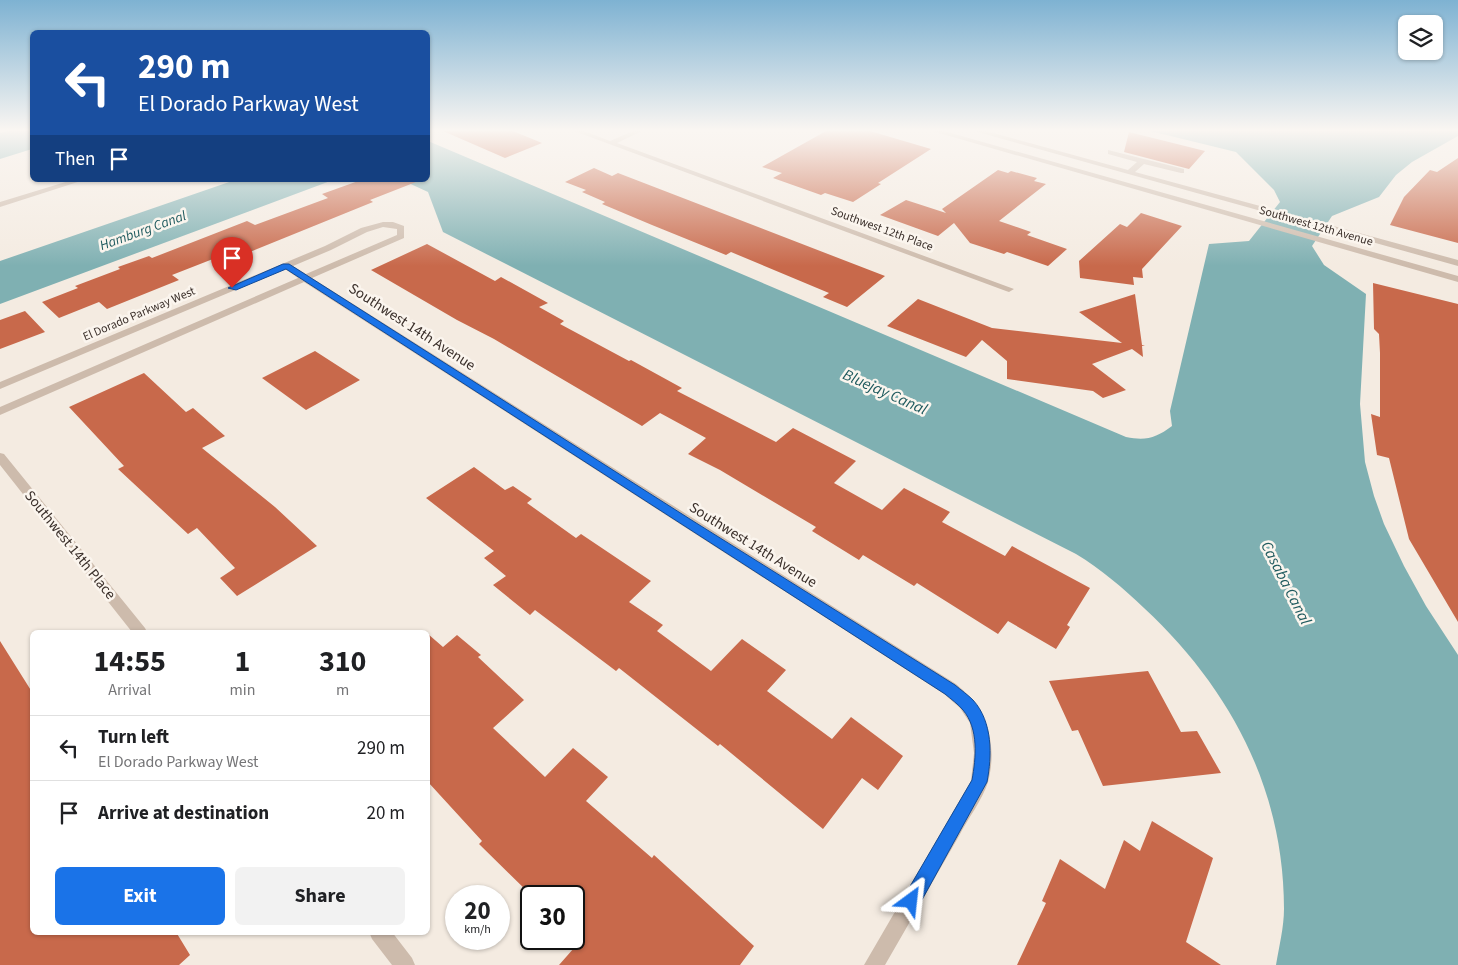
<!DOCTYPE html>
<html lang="en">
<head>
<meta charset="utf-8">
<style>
	body { margin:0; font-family:"Source Sans 3",sans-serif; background:#f2f2f2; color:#202124; height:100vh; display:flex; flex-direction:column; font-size:19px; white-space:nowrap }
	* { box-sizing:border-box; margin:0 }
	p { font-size:16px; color:#757577 }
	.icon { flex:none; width:28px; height:28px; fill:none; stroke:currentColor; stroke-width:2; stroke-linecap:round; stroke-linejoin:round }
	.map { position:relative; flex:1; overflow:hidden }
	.drawer { position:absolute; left:30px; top:630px; width:400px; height:305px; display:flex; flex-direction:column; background:#fff; border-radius:8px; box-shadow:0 1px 4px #0004 }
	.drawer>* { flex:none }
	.guide { position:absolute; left:30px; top:30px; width:400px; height:152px; border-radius:8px; box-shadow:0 1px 4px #0004; background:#1a4fa0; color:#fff; overflow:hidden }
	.fabs { position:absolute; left:1398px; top:15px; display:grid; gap:10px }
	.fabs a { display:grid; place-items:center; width:45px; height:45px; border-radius:8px; background:#fff; box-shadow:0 1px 4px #0004; font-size:25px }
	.speed { position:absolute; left:445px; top:885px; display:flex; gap:10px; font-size:25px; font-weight:700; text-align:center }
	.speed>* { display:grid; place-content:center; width:65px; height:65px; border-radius:50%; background:#fff; box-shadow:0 1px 4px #0004; line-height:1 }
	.speed small { font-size:12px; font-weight:400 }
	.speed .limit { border:2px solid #111; border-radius:8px; background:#fff; color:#111 }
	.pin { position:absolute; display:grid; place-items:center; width:42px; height:42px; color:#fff; margin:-51px -21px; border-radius:50% 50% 50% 0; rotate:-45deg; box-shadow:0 0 5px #0007 }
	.pin .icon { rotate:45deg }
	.me { position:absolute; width:55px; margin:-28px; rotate:30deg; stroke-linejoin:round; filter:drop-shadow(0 0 4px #0008) }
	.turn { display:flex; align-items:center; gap:18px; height:105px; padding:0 25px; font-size:22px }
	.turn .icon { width:65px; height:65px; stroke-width:2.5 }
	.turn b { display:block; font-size:35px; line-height:42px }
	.then { display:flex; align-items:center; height:48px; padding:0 25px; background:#0003; gap:10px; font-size:19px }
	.eta { display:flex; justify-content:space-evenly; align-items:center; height:85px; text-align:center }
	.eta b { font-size:30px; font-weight:700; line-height:35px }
	.action { display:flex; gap:10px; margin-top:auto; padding:10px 25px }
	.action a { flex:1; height:58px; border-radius:8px; background:#1a73e8; color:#fff; font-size:20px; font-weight:700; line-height:58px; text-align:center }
	.action a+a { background:#f2f2f2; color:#202124 }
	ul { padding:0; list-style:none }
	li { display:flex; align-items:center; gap:15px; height:65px; padding:0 25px; border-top:1px solid #e0e0e0 }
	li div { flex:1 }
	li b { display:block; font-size:19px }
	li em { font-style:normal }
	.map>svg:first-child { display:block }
	.water { fill:#7fb0b2 }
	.building { fill:#c8694b }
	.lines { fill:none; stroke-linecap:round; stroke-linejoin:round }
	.minor { fill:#cdbbac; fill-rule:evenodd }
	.route { fill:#1a73e8; stroke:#114b97 }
	.labels { text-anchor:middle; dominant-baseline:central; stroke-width:5; stroke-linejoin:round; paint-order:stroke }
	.far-street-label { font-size:12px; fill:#3b302b; stroke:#fbf5ee }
	.far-water-label { font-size:14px; font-style:italic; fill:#1f5a5e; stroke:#fbf5ee }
	.street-label { font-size:15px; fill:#3b302b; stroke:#fbf5ee }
	.water-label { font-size:16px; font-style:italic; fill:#1f5a5e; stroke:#fbf5ee }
</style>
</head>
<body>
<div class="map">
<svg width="1458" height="965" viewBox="0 0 1458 965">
	<rect width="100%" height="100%" fill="#f4ebe1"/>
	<path class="water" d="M7,131h25v18l-32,10v-26z
		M1150,131h308v5l-46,26 -16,13 -17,22 -47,19 -20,30 12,19 42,29 -6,110 5,58 9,34 10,28 20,42 22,40 32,49v310h-182c3,-18 8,-38 8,-56 0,-120 -54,-221 -140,-301 -21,-20 -43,-39 -68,-54l-633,-322 -15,-40 -26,-12h26v-39l698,296c20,4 30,1 46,-11l-2,-15 39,-167 40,-3 31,-39 -6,-12 -38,-38z
		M235,180h98l-333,124v-43z"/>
	<path class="building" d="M443,131h70l29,12 -37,15z
		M826,131h44l61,18 -53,34 3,1 -28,18 -28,-9 -4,2 -48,-17 9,-5 -20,-6z
		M1129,132l76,19 -16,18 -65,-17z
		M1458,158v85l-68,-18 14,-28 26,-27 7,2z
		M594,168l18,8 6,-3 267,103 -38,31 -24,-10 6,-4 -98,-41 -5,3 -74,-30 -50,-21 3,-2 -23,-10 4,-2 -21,-8z
		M998,170l10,3 3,-2 26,7 -3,3 12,3 -47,37 32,11 -4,3 40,14 -19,17 -41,-14 -3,2 -34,-11 -16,-20 -16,13 -58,-21 26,-15 40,13 -4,-4z
		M361,180h55v2l-46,18 3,2 -148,60 -7,-5 -46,18 7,5 -72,29 -8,-7 -40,16 -17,-16 36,-14 -3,-2 45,-17 -2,-2 31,-11 3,2 95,-37 8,4 73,-27 -6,-4z
		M1141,213l41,13 -40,43 1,9 -10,-1 1,8 -54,-7 -1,-17 41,-37 7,3z
		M427,244l68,37 6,-4 47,26 -9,4 25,14 -4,3 69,37 2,-1 51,28 -5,3 99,51 17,-14 63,33 -22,22 48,27 22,-22 46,24 -8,10 63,34 7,-10 78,42 -23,37 3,2 -14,22 -48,-28 -10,13 -81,-51 -3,3 -51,-31 -4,5 -47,-29 4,-4 -96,-57 -32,-16 18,-16 -46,-25 -18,13 -148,-87 -37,-19 -86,-50z
		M1373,283l85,21v318l-49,-83 -20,-81 -12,-3 -6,-41 9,3v-64l-1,-19 -5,-5z
		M1135,294l7,51h3l-3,1 1,11 -11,-8 -40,15 34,26 -23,8 -10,-7 -86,-12v-18l-25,-21 -16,17 -79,-31 31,-27 74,29 130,15 -43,-31z
		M25,311l20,21 -45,17v-29z
		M315,351l45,29 -54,30 -44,-32z
		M144,373l42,39 7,-4 32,28 -23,12 73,59 42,39 -80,50 -17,-18 15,-10 -38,-40 -9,6 -70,-65 6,-3 -55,-59z
		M474,467l31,23 8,-4 19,13 -5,4 49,35 5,-4 70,47 -22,21 34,23 -6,6 54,40 31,-32 44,31 -19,21 65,48 19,-22 52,39 -25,34 -16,-12 -39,51 -103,-85 -2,2 -99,-78 -3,3 -81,-61 -5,5 -37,-30 13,-9 -22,-18 10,-7 -68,-53z
		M428,634l15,13 14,-12 24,20 -3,2 46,43 -31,28 52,49 28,-29 35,29 -22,24 66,57 2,-3 100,91 -14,19h-181l15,-17v-52h-42l-53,-52 3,-3 -54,-59z
		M0,641l32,51v240h144l14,23 -11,10h-179z
		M1148,671l33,61 16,-1 24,42 -118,13 -25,-56 -6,1 -23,-50z
		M1152,821l61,37 -27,84 35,23h-204l29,-62 -4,-2 18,-42 45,30 19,-49 16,11z"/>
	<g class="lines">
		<path class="minor" d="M574,131h10l26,10 23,-10h9l-25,12 397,146 -5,3 -3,-1z
			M932,131h12l514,145v6z
			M974,131h12l142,39 9,-8 -29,-8v-4l76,19v4h-3l-37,-9 -9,8 323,88v6z
			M72,180h12l-84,27v-5z
			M383,222h10l11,4v12l-92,40 644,406c31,25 42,59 32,98 -5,17 -21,38 -29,54 -25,43 -49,86 -74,129h-21l107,-184 3,-28 -4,-30 -10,-15 -16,-14 -640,-412 -304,133v-8l298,-129 -13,-9 -285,120v-7l325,-136 36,-18zM383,227l14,2v6l-91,39 -13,-8 38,-16 36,-18z
			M0,453l4,1 141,174 2,4h-15l-132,-167z
			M369,932h23l20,26 3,7h-23l-20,-26z"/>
	</g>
	<linearGradient id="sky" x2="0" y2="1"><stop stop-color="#7eb2d2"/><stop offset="0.49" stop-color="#faf6f2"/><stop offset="1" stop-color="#faf6f2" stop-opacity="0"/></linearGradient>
	<rect width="1458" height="266" fill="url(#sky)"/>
	<path class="route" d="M283,264h6l404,257 262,164c6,5 13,10 18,15 20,22 19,56 14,82l-69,125 -7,3 -6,-3 -2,-6 2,-6 67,-115c4,-22 7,-51 -9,-70 -5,-6 -12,-11 -18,-16l-659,-425 -50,21 -8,-2z"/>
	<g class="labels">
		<g class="far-street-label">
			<text transform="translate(1316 226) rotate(16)">Southwest 12th Avenue</text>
			<text transform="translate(882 229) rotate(20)">Southwest 12th Place</text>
			<text transform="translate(139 314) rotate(-23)">El Dorado Parkway West</text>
		</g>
		<g class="far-water-label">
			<text transform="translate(143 231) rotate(-20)">Hamburg Canal</text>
		</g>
		<g class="street-label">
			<text transform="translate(412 327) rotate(33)">Southwest 14th Avenue</text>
			<text transform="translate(70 545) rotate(51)">Southwest 14th Place</text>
			<text transform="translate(753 545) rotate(32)">Southwest 14th Avenue</text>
		</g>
		<g class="water-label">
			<text transform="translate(885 392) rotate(24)">Bluejay Canal</text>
			<text transform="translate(1286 583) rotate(63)">Casaba Canal</text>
		</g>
	</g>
</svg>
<div class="fabs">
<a><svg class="icon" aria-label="layers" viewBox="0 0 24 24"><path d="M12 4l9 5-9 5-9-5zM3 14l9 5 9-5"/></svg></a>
</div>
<div class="speed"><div>20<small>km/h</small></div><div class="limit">30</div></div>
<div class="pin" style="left:232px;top:288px;background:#d93025"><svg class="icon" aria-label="arrive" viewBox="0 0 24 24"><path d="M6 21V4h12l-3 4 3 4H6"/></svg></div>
<svg class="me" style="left:911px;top:901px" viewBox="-20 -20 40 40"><path d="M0-17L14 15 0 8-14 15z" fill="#1a73e8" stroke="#fff" stroke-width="4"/></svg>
<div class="guide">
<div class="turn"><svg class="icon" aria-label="left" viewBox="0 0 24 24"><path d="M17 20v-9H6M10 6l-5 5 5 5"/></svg><div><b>290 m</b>El Dorado Parkway West</div></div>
<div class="then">Then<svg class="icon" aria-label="arrive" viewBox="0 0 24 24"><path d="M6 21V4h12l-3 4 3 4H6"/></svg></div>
</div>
<section class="drawer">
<div class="eta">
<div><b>14:55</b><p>Arrival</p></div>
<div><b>1</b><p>min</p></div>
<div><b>310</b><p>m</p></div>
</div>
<ul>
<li><svg class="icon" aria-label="left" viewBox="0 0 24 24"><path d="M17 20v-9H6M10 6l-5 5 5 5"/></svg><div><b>Turn left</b><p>El Dorado Parkway West</p></div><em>290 m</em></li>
<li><svg class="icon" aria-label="arrive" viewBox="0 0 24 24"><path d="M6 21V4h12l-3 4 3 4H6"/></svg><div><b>Arrive at destination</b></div><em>20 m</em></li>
</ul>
<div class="action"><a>Exit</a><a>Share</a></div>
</section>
</div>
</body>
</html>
